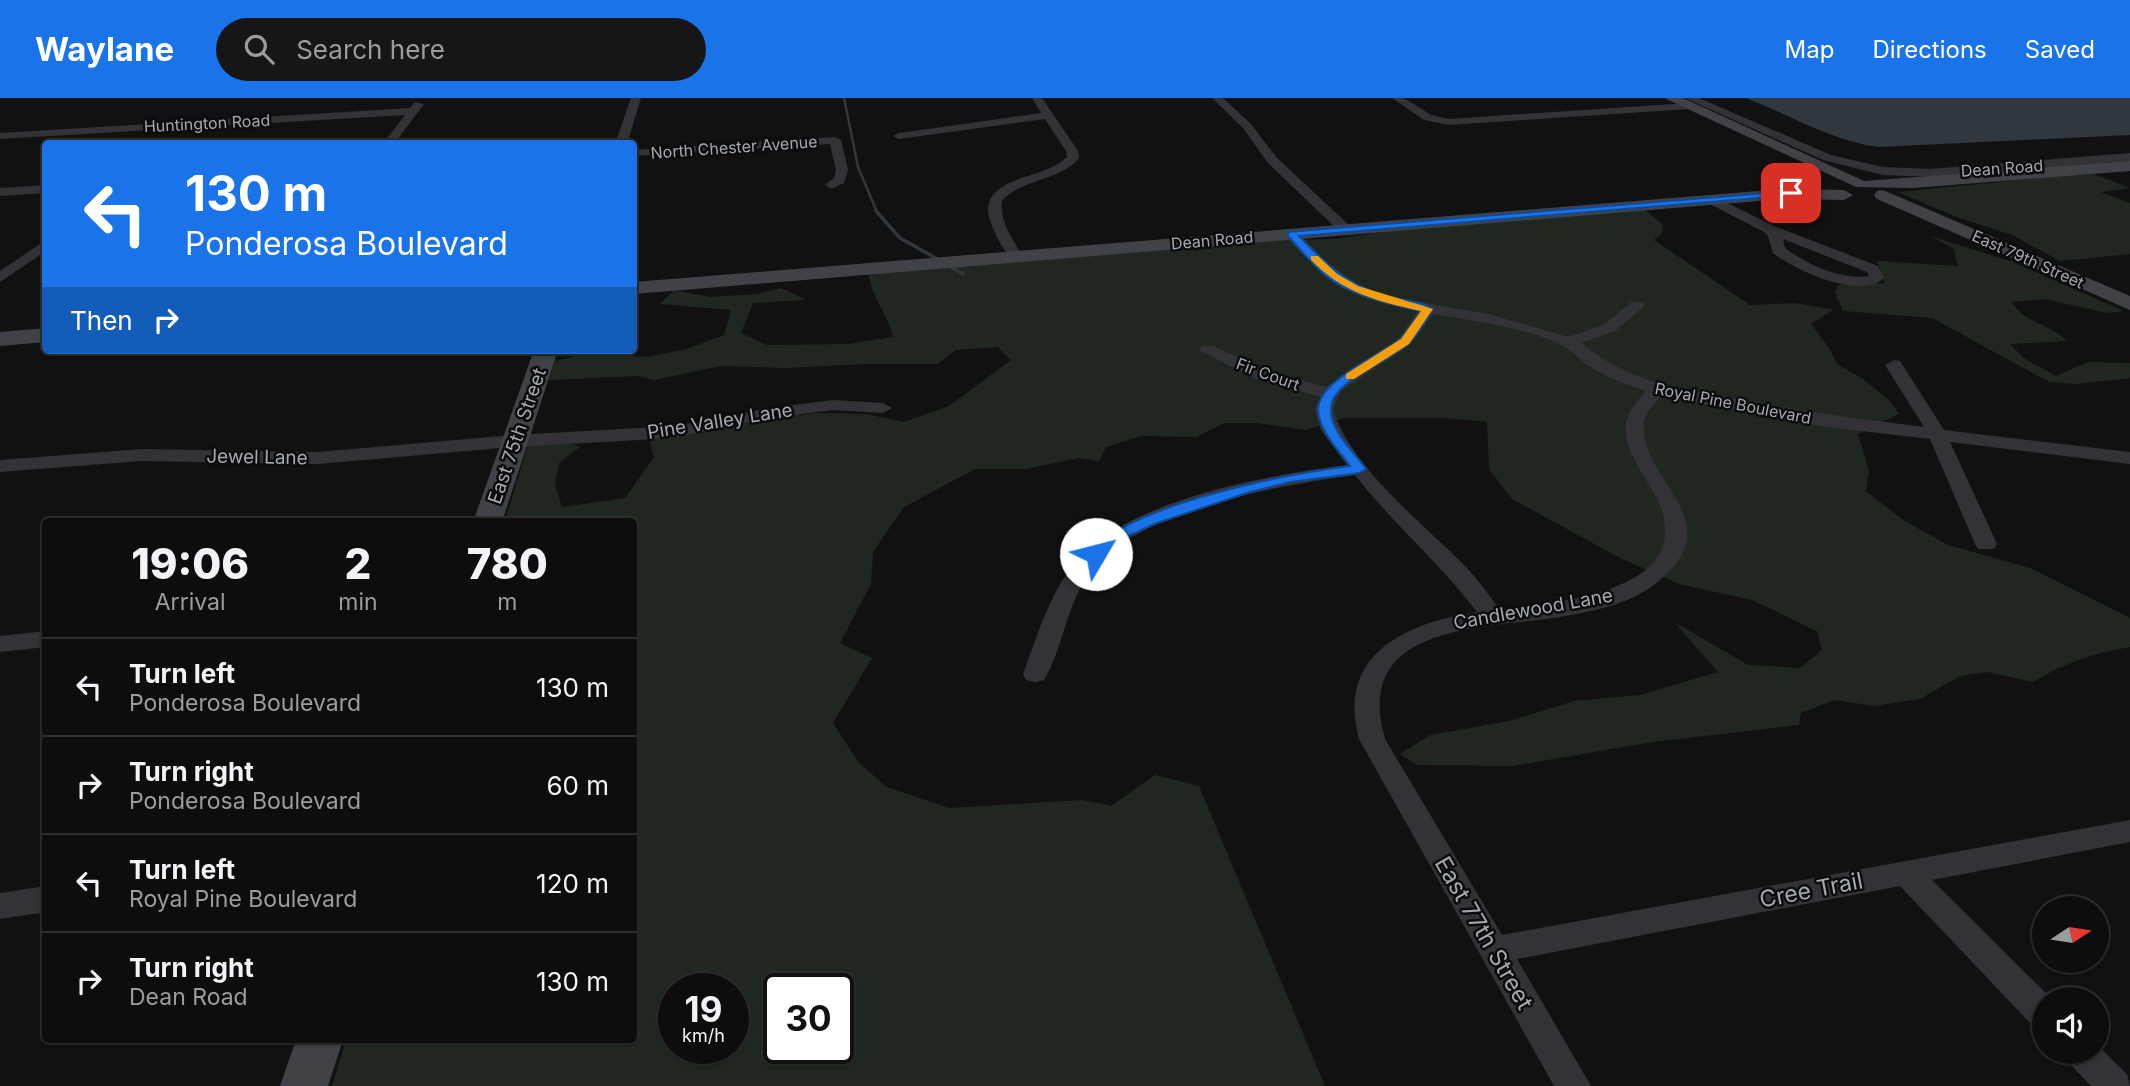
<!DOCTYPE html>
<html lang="en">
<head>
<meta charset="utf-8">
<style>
	body { margin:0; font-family:Inter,sans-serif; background:#161617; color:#f1f3f6; height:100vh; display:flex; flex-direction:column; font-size:26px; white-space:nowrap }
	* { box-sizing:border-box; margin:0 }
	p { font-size:23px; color:#9a9c9e }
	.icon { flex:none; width:38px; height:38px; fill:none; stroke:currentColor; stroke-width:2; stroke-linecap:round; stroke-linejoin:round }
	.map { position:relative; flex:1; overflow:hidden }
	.panel { position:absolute; left:42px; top:420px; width:595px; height:525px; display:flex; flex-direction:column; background:#0d0d0e; border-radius:7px; box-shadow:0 2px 5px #0004,0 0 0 2px #2d2d2e }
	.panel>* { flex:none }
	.hud { position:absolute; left:42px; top:42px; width:595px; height:214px; border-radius:7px; box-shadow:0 2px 5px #0004,0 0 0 2px #2d2d2e; background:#1a73e8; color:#fff; overflow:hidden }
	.needle { width:46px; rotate:78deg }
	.fabs { position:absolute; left:2032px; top:798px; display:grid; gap:14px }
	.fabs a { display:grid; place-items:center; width:77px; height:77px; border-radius:50%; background:#0d0d0e; box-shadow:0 2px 5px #0004,0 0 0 2px #2d2d2e; font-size:35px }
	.speed { position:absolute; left:658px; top:875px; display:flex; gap:14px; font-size:35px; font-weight:700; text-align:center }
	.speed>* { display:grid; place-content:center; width:91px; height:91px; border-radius:50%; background:#0d0d0e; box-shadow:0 2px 5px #0004,0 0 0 2px #2d2d2e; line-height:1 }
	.speed small { font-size:18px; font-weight:400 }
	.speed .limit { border:4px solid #111; border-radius:10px; background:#fff; color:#111 }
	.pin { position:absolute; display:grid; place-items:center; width:60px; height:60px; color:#fff; margin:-30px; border-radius:14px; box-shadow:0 4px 10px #0006 }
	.me { position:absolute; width:77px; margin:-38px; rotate:53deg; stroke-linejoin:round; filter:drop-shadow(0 0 5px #0008) }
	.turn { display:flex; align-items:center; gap:24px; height:147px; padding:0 28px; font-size:32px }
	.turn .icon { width:91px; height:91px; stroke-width:2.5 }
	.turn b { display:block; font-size:49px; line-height:60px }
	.then { display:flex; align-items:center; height:66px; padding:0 28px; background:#0003; gap:14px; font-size:26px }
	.eta { display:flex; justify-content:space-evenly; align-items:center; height:119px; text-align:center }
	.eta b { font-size:42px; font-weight:800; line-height:49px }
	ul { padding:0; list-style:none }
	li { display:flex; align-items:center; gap:21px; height:98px; padding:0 28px; border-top:2px solid #2d2d2e }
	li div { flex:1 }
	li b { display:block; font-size:26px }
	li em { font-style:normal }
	header { display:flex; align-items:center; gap:42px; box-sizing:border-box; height:98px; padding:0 35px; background:#1a73e8; color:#fff }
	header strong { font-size:33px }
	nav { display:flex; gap:38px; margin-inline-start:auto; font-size:24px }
	.search { width:490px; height:63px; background:#161617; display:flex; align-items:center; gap:18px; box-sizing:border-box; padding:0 24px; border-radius:38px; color:#9a9c9e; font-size:26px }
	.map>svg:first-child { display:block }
	.green { fill:#202721; fill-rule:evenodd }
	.water { fill:#30373d }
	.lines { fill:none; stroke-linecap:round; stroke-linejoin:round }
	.stream-far1 { stroke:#30373d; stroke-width:2.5 }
	.stream { stroke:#30373d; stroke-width:3.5 }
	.street { fill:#333337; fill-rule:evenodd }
	.secondary { fill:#414247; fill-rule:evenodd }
	.route { fill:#1a73e8; stroke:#114b97; stroke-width:2 }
	.slow { fill:#f59e0b }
	.labels { text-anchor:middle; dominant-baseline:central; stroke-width:5; stroke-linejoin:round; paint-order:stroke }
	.far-street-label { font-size:16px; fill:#a4a8b1; stroke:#0c0c0d }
	.street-label { font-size:19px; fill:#a4a8b1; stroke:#0c0c0d }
	.near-street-label { font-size:23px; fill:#a4a8b1; stroke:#0c0c0d }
</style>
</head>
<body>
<header>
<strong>Waylane</strong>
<div class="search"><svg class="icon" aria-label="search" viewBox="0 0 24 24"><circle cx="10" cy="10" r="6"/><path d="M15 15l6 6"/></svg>Search here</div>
<nav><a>Map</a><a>Directions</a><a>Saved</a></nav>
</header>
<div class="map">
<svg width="2130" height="988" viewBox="0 0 2130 988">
	<rect width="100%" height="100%" fill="#111112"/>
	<path class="green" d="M2091,75l39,15 -29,4 29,11v51l-70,7 -48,-26 -58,-19 -56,-24z
		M1643,110l20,17 -1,8 -8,7 96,65 45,-2 38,7 -22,14 18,24 8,16 26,15 28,23 8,12 -41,20 11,37 -3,20 37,29 45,25 82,23 100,50v29c-36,6 -66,16 -97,35l-45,-10 -28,4 -40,23 -46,7 -40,-6 -33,13 -2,12 -146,17 -141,24 -95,-1 -17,-11 30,-19 79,-14 65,-20 66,-6 78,-23 -44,-50 74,43 52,3 22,-18 -5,-19 -65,-31 -73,-16 -59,-26 -108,-59 -23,-30 -2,-47 -40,-4h-103l-38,12 -49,-7h-33l-28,14 -55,-1 -35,11 -7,14 -20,-3 -54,11h-50l-71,38 -31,45 -2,32 -31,59 32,15 -39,65 26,40 28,24 62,21 134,-8 28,6 44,-31 44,11 126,300h-993l14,-46h288v-518l-129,-1 23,-76 40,-2 12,4 -21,16 -4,22 7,22 63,-9 29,-41 -5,-18 41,-4 88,-18 40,-4 48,1 38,8 45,-16 62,-46 -13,-13 -42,3 -19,14h-71l-80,4 -65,-2 -67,14 -16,-4 -89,4 6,-19 37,-9 54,5 41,-8 37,-14 7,-25 -71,-6 14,-14 36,7 47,-3 24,-6 25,12 -53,3 -12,30 26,12 81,-1 45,-7c-5,-23 -22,-41 -25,-65l409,-32 56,-1 58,-8zM674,891h59v59h-59zM779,891h59v59h-59z
		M1930,138l83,26 111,49 -17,2 -62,-14 -33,3c12,21 39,22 55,39l-57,3 14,14 32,18 32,-14 42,1v15l-53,6 -28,-2 -117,-64 -89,-7 -8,-18 3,-8 47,-2 -8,-22 81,5 -4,-17z"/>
	<path class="water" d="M1746,0h384v37l-251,12c-47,-6 -89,-32 -133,-49z"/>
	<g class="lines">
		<path class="stream-far1" d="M844,0l14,69 19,45"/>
		<path class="stream" d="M876,113l24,27 39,22
			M947,167l16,9"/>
		<path class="street" d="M631,0h10l-14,46h-12z
			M1032,0h10l36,53 1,7c-20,24 -57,20 -77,43 -3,21 11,37 20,55l-7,4c-10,-3 -28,-40 -27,-51 0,-8 4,-14 10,-19 20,-16 50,-15 69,-33l-1,-6 -21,-32 -146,20 -6,-3 6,-3 142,-20z
			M1212,0h11l28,26 25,33 75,70v6h-10l-73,-70 -25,-35z
			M1392,0h12l27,17 18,4 240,-16 5,3 -5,3 -240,16 -25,-5z
			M1685,0h14l132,57 52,12 47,2 200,-16v8l-200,16 -47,-2 -60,-15z
			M415,4l9,2 -30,40h-11l22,-29 -405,24v-6l410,-25z
			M835,39l6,3 7,30 -4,13 -13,6 -6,-4 9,-7 2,-8 -6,-26 -196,12v-6z
			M46,87v8l-46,3v-8z
			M1713,98l61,30 104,40 6,12c-24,23 -89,-8 -111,-25l-5,-17 -4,-4 -56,-29v-6zM1783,141l84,33 2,4c-29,4 -61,-11 -84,-28z
			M1291,132l5,1 37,38 26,17 43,13 86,15 80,23 35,-12 29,-23h10l3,3 -3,3 -27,23 -34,12c49,41 108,48 169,58 58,11 115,19 174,26l-39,-62 9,-5 6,1 44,69 186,22v12l-180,-22 47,102 -3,5h-16l-3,-5 -45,-105 -103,-12 -166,-31c-7,8 -16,16 -17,27 -5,60 92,98 11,161 -23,18 -55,26 -84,31 -74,15 -221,2 -186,124l117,196 628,-115v22l-198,38 120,119h-8v30l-12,-4 -132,-139 -383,73 74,127h-37l-195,-347c-23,-85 47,-116 118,-127 -37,-49 -84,-88 -122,-137 -76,11 -216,33 -265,98 -24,31 -26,74 -46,107l-9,2 -9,-2 -3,-6c14,-37 26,-80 52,-111 52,-64 194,-88 272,-98l-26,-35 -6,-21 6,-12 -67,-19 -55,-28 2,-4h12l53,24 60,17 73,-49 19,-27c-67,-12 -85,-26 -132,-74l-2,-3zM1433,216c40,7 96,13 132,33 8,4 14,12 21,17 19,13 39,20 60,27 -8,9 -18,20 -20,32 -4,28 21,54 32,78 41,91 -102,102 -159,108 -10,-14 -21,-29 -33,-42 -42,-43 -116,-100 -133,-158l8,-18 70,-47z
			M46,142v11l-46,31v-11z
			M833,302l50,3 9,5 -9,5 -50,-3 -63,8 -96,20 -160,9 -196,17 -176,-3 -142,11v-12l142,-11 176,3 196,-17 160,-9 96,-18z
			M46,533v16l-46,5v-16z
			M46,788v26l-46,7v-26z
			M2096,946l31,30 3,12h-39l-22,-23 -5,-11h32z"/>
		<path class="secondary" d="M1664,0h19l181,83 266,-20v10l-217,17 -57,-1z
			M1784,91l60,1 9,5 -9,5 -60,-1 -1150,95v-12z
			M1883,92l247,106v14l-253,-111 -3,-4 3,-4z
			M46,230v14l-46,4v-14z
			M534,252h24l-56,172h-29z
			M296,942h47l-15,46h-48z"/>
	</g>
	<path class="route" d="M1791,93l4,2 -1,2 -495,41c25,26 47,48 83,59 16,5 38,5 51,14 -7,11 -15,26 -25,35 -18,17 -77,37 -77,65 -1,22 23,43 35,60l-7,4 -69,9 -40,10 -96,32 -24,11 -29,22h-11l-2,-3c42,-50 198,-80 262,-88 -11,-16 -31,-35 -32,-56 0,-29 60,-54 80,-69 9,-7 16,-21 23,-30 -33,-8 -69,-14 -96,-36 -13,-11 -25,-26 -37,-39v-4z"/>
	<path class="slow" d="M1311,158h7l19,18 21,12 75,23 -24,35 -55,35h-8v-5l55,-35 20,-28c-45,-10 -77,-18 -110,-51z"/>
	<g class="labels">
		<g class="far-street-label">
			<text transform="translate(207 25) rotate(-3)">Huntington Road</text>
			<text transform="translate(734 49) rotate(-4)">North Chester Avenue</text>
			<text transform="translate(2002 70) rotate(-4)">Dean Road</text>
			<text transform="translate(1212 142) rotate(-5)">Dean Road</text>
			<text transform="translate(2028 161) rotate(24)">East 79th Street</text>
			<text transform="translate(1268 276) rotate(20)">Fir Court</text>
			<text transform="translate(1733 305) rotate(11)">Royal Pine Boulevard</text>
		</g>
		<g class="street-label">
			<text transform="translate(720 323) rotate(-9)">Pine Valley Lane</text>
			<text transform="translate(517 338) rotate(-71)">East 75th Street</text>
			<text transform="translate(257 359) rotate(1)">Jewel Lane</text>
			<text transform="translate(1533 511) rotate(-10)">Candlewood Lane</text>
		</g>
		<g class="near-street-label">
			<text transform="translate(1811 792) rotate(-11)">Cree Trail</text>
			<text transform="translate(1484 835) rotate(60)">East 77th Street</text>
		</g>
	</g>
</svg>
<div class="fabs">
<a><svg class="needle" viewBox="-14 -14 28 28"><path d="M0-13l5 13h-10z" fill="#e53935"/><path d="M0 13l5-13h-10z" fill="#9a9c9e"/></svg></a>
<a><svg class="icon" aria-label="sound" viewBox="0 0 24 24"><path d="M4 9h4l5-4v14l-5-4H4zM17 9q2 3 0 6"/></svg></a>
</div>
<div class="speed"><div>19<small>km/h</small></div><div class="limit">30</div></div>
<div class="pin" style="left:1791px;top:95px;background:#d93025"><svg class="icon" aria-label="arrive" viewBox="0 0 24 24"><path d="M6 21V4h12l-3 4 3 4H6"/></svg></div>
<svg class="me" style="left:1096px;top:456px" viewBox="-20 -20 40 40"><circle r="19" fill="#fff"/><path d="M0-13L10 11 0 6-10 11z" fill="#1a73e8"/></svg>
<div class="hud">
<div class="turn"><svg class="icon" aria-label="left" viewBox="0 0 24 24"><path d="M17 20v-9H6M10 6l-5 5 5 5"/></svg><div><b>130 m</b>Ponderosa Boulevard</div></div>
<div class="then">Then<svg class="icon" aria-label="right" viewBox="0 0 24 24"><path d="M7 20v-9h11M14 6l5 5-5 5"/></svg></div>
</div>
<section class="panel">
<div class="eta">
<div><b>19:06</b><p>Arrival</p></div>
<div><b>2</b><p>min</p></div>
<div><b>780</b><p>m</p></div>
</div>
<ul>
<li><svg class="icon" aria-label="left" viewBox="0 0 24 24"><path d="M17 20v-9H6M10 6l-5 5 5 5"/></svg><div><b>Turn left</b><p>Ponderosa Boulevard</p></div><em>130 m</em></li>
<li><svg class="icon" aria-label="right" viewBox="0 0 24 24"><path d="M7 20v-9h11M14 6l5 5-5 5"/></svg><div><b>Turn right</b><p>Ponderosa Boulevard</p></div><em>60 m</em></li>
<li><svg class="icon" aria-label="left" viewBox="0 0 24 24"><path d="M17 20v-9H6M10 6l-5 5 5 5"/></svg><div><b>Turn left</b><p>Royal Pine Boulevard</p></div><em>120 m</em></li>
<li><svg class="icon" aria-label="right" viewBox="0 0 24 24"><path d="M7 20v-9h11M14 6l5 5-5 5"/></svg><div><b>Turn right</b><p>Dean Road</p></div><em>130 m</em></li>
</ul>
</section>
</div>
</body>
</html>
